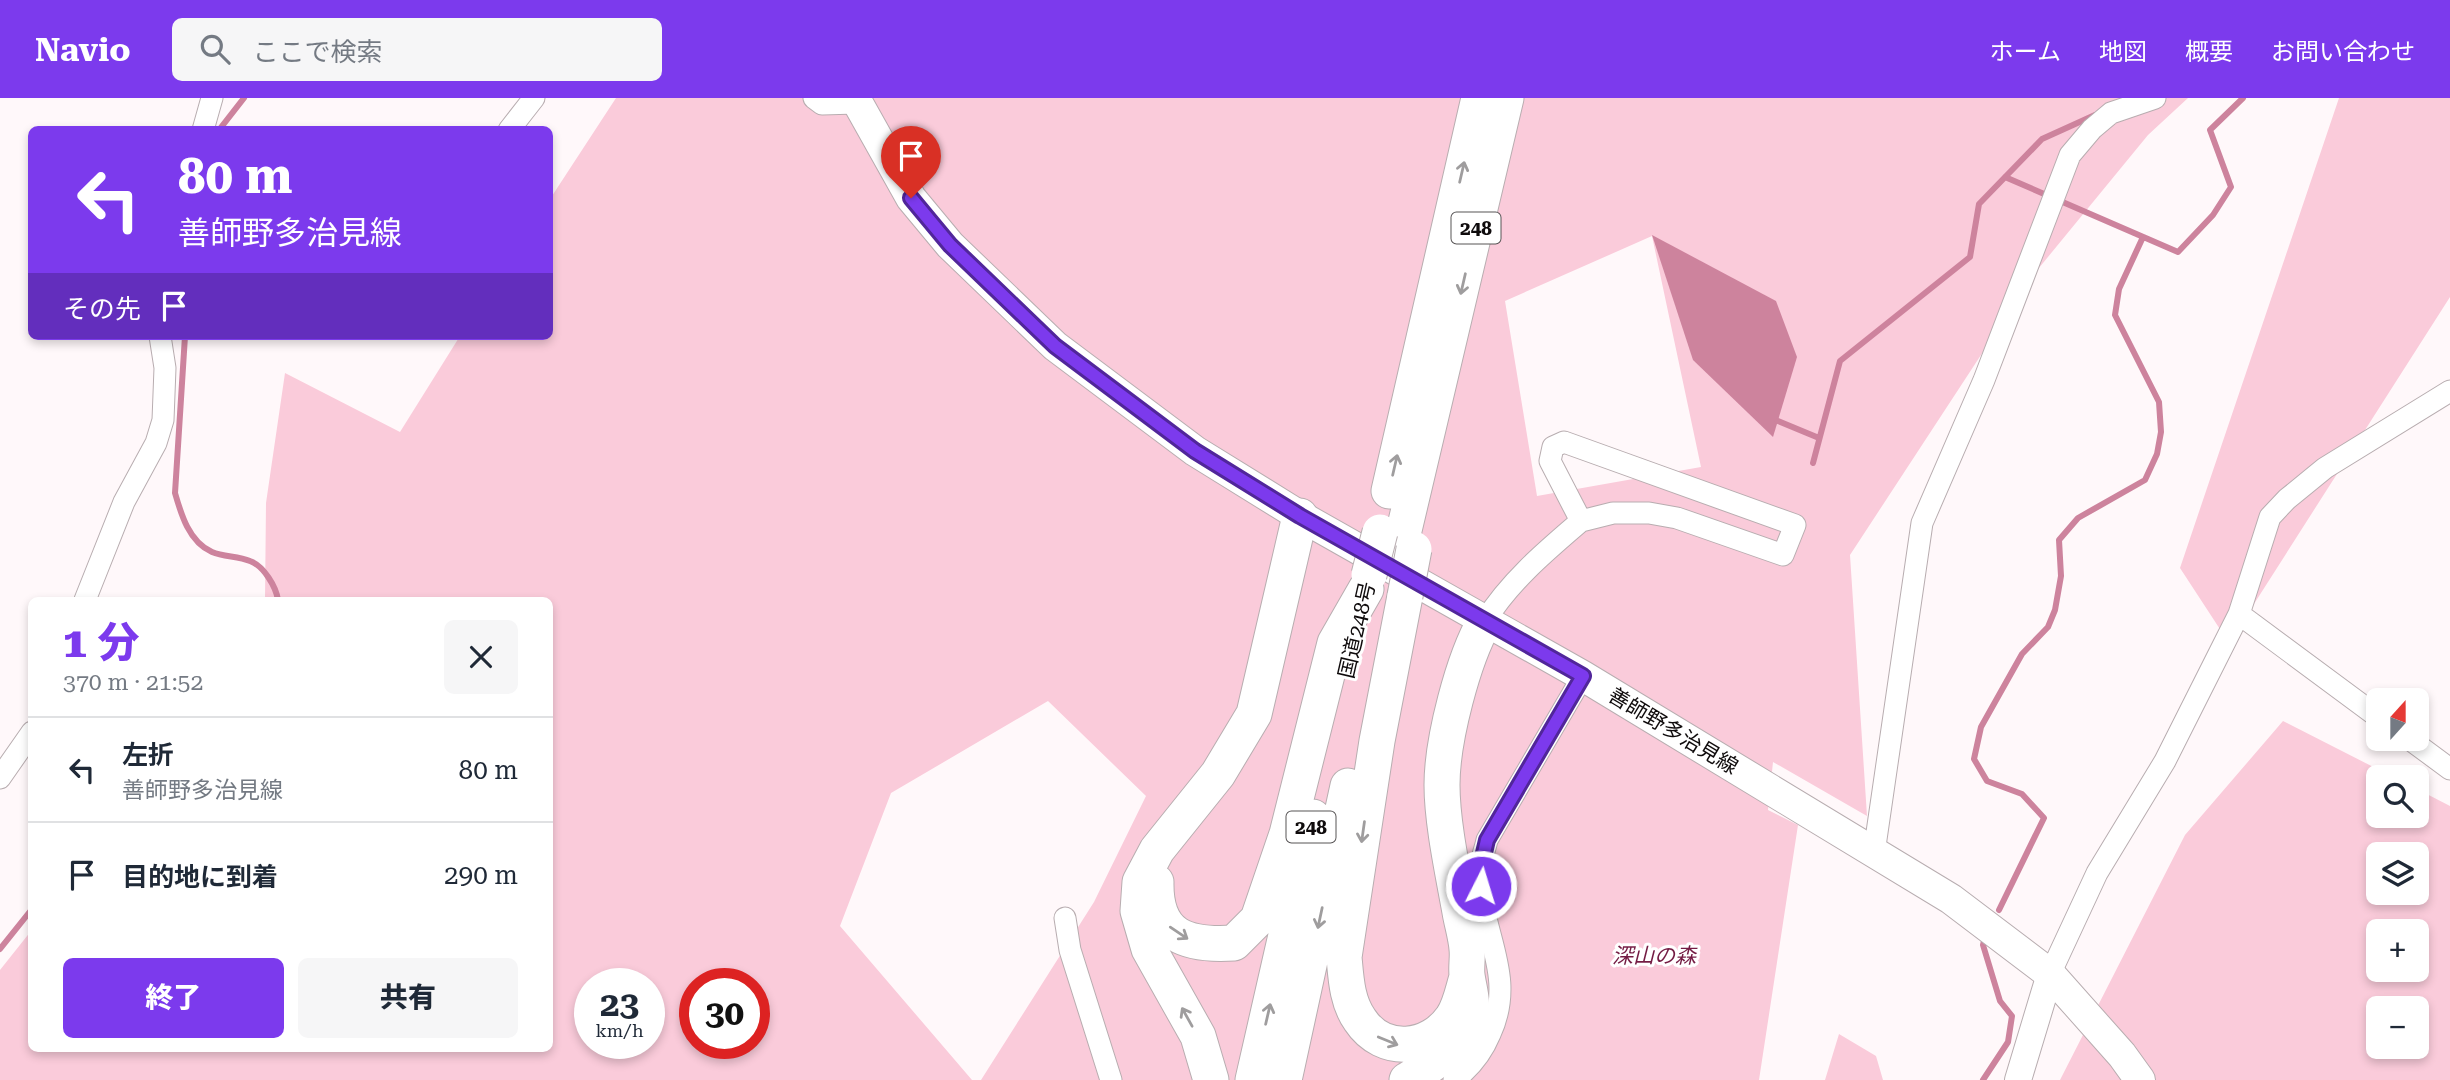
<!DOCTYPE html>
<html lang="ja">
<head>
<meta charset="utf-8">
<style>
	body { margin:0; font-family:"Roboto Serif","Noto Sans JP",serif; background:#f6f6f7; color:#1f2937; height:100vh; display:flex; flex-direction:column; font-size:26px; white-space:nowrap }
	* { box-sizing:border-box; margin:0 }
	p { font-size:23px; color:#747a83 }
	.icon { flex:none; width:38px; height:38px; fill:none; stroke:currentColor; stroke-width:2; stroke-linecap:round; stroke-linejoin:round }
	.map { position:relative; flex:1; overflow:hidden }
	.panel { position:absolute; left:28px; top:499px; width:525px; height:455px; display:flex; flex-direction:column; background:#fff; border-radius:10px; box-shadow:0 4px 10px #0003 }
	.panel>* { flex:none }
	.top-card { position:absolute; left:28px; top:28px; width:525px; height:214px; border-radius:10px; box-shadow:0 4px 10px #0003; background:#7c3aed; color:#fff; overflow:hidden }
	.needle { width:46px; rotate:21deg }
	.fabs { position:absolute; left:2366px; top:590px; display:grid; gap:14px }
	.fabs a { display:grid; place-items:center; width:63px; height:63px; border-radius:10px; background:#fff; box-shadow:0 4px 10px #0003; font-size:35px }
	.speed { position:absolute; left:574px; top:870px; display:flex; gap:14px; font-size:35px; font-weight:700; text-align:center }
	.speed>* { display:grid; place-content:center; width:91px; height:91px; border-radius:50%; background:#fff; box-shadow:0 4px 10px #0003; line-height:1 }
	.speed small { font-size:18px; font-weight:400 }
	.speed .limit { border:10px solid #d22; background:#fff; color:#111 }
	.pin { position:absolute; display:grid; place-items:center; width:60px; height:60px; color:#fff; margin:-72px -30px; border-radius:50% 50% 50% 0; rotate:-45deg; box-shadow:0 0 7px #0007 }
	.pin .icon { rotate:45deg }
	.me { position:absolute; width:77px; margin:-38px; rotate:5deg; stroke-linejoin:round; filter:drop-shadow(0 0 5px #0008) }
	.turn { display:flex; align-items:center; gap:24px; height:147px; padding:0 35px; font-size:32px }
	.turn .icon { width:91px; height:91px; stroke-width:2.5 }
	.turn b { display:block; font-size:49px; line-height:60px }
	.then { display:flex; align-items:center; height:66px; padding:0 35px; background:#0003; gap:14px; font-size:26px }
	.round { display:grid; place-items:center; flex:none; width:74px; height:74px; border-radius:10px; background:#f6f6f7 }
	.head { display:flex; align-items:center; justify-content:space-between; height:119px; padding:0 35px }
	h1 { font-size:42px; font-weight:800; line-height:52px; color:#7c3aed }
	.action { display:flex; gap:14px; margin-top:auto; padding:14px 35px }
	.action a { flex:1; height:80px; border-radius:10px; background:#7c3aed; color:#fff; font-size:28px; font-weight:800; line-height:80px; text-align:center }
	.action a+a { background:#f6f6f7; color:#1f2937 }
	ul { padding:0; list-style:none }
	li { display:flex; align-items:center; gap:21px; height:105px; padding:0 35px; border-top:2px solid #e0e1e3 }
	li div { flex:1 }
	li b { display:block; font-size:26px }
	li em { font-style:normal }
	header { display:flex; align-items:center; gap:42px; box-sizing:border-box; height:98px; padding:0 35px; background:#7c3aed; color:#fff }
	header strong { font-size:33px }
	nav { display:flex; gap:38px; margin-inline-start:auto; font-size:24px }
	.search { width:490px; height:63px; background:#f6f6f7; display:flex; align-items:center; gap:18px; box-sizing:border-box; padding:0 24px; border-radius:10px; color:#747a83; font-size:26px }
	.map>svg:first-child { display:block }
	.green { fill:#facbda; fill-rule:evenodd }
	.water { fill:#cd839d }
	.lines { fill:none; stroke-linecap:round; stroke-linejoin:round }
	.stream { stroke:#cd839d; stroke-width:6 }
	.minor-casing { stroke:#b8adb0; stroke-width:23 }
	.tertiary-casing { stroke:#b8adb0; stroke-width:28 }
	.secondary-casing { stroke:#b8adb0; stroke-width:32 }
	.trunk-casing { stroke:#b8adb0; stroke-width:37 }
	.minor { stroke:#fff; stroke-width:21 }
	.tertiary { stroke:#fff; stroke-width:26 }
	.secondary { stroke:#fff; stroke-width:30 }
	.trunk { stroke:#fff; stroke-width:35 }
	.trunk-bridge-casing { stroke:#b8adb0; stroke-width:37; stroke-linecap:butt }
	.trunk-bridge { stroke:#fff; stroke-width:35 }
	.oneway { stroke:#9f9d9e }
	.route-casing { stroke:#51269a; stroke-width:18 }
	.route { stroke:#7c3aed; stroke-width:12 }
	.labels { text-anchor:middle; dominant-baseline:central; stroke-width:6; stroke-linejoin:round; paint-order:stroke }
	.shield { fill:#fff; stroke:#575455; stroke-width:2 }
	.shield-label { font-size:19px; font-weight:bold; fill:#0f0b0c }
	.street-label { font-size:21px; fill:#0f0b0c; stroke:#fff }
	.park-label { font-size:21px; font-style:italic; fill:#731b43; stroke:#fff }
</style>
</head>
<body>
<header>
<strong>Navio</strong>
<div class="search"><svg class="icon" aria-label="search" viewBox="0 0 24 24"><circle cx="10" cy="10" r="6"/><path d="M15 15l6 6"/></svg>ここで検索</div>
<nav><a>ホーム</a><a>地図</a><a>概要</a><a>お問い合わせ</a></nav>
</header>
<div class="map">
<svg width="2450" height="982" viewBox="0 0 2450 982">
	<rect width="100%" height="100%" fill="#fff8fa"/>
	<path class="green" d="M616,0h1572l-40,37 -114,139 -184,281 17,261 -94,-54 -5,48 30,15 -39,255h-778l113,-178 52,-106 -98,-95 -157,92 -51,133 132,154h-972v-110l31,-39 1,117h518v-448h-285l1,-97 19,-130 115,59 60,-96h90v-137zM1652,138l49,231 -164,29 -32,-195zM590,886h59v59h-59zM695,886h59v59h-59z
		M2339,0h111v199l-221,346 -49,-75z
		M2283,623l110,56h-15v39h39v-27l33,17v274h-390l125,-245zM2378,756h39v38h-39zM2378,833h39v39h-39zM2378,910h39v38h-39z
		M1839,936l37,22 7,24h-58z"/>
	<path class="water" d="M1652,137l124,66 21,56 -24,80 -80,-77z"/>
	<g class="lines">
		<path class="stream" d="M219,32l25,-32
			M2005,79l173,75 35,-37 18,-28 -21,-57 33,-32
			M185,238l-10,157c6,21 14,49 37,59 12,5 26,4 38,9 14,5 26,26 28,39
			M1778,323l41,17
			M1813,365l27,-102 130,-104 9,-53 63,-65 53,-24
			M1999,812l45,-92 -22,-24 -35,-13 -13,-22 7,-32 41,-73 26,-27 7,-17 6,-34 -2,-36 19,-22 67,-38 12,-26 4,-22 -2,-30 -44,-87 4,-26 24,-52
			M0,851l32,-40
			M1983,982l25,-38 4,-26 -12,-15 -17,-56 1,-4"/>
		<g class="minor-casing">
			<path id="minor" d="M814,0l8,6 34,-1
				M203,32l9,-32
				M509,32l25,-32
				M85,502l39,-98 32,-59 7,-23 2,-52 -5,-32
				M2239,516l139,103
				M1485,523c25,-40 61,-70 96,-100l-31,-60 3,-14 11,-5 231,83 -12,30 -106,-37 -28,-5h-36l-32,8
				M2408,640l42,31
				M0,680l32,-46
				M1874,755l48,-330 62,-143 86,-225 22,-26 19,-16 44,-15
				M1065,820l5,32 41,130
				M2050,876l47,-101 68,-112 74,-147 31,-97 17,-18 38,-31 125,-77
				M1454,982c16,-12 28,-27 36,-46 28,-60 -12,-104 -10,-163 0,-10 5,-21 7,-31l96,-164"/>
		</g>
		<g class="tertiary-casing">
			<path id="tertiary" d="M2018,982l32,-106"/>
		</g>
		<g class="secondary-casing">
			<path id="secondary" d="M855,0l56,100 39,47 105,101 140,105 105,65 283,160 368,223 99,75 72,81 18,25"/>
		</g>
		<g class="trunk-casing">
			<path id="trunk" d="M1389,393l90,-393
				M1401,445l105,-445
				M1405,498l-28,145 -33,216c2,22 3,45 16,63 23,35 70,30 92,-2 8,-11 11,-28 15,-41
				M1156,784c-1,55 31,64 78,61l24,-24 29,-85 48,-191 31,-54
				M1211,982l-13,-44 -49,-87 -11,-38 2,-29 17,-32 61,-76 36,-60 46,-198
				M1253,982l60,-263
				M1284,982l64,-294
				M1407,982c25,-15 55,-32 63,-63 4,-15 -1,-27 -3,-42 -1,-8 1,-18 0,-26 -1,-13 -5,-25 -7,-37 -7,-39 -18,-89 -18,-127 0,-45 21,-126 43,-164"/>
		</g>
		<use href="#minor" class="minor"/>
		<use href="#tertiary" class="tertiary"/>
		<use href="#secondary" class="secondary"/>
		<use href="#trunk" class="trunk"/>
		<g class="trunk-bridge-casing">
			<path id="trunk-bridge" d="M1369,477l11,-43
				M1405,498l9,-47"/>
		</g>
		<use href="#trunk-bridge" class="trunk-bridge"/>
	</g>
	<defs><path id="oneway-shaft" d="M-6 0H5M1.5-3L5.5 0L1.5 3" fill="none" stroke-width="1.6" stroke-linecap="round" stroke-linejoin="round" transform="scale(1.75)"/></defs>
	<g class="oneway">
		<use href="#oneway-shaft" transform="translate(1462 74) rotate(-77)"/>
		<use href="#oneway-shaft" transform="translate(1463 186) rotate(103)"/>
		<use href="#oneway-shaft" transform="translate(1395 367) rotate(-77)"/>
		<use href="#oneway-shaft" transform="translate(1363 734) rotate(98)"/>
		<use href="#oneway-shaft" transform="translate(1320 820) rotate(102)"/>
		<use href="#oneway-shaft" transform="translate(1179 835) rotate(34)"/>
		<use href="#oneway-shaft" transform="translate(1268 916) rotate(-77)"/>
		<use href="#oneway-shaft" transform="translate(1187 919) rotate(-119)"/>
		<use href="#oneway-shaft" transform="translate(1388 943) rotate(22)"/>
	</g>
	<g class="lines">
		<g class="route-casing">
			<path id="route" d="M911,100l39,47 105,101 140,105 105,65 283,160 -96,164 -7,30 1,16"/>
		</g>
		<use href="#route" class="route"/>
	</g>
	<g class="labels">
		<g class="shield">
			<rect x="1451.5" y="114.5" width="49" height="31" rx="5"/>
			<rect x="1286.5" y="713.5" width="49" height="31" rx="5"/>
		</g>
		<g class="shield-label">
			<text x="1476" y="130">248</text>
			<text x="1311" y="729">248</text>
		</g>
		<g class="street-label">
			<text transform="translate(1357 532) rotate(-77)">国道248号</text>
			<text transform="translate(1673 633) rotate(31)">善師野多治見線</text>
		</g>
		<g class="park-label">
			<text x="1654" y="858">深山の森</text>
		</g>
	</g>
</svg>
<div class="fabs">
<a><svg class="needle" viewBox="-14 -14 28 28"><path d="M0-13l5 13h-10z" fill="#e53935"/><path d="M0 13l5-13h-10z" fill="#747a83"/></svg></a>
<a><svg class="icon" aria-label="search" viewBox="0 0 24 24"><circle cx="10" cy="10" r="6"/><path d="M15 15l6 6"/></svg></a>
<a><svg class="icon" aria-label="layers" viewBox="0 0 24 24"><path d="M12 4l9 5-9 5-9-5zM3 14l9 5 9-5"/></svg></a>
<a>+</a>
<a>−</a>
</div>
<div class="speed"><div>23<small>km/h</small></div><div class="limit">30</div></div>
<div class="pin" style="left:911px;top:100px;background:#d93025"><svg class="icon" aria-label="arrive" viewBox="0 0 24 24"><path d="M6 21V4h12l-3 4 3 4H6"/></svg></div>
<svg class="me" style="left:1481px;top:788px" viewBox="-20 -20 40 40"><circle r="17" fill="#7c3aed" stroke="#fff" stroke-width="3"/><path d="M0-11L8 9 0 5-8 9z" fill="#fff"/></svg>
<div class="top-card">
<div class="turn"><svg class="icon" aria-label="left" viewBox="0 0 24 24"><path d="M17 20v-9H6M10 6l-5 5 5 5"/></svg><div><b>80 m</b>善師野多治見線</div></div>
<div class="then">その先<svg class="icon" aria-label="arrive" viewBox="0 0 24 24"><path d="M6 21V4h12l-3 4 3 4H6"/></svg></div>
</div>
<section class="panel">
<div class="head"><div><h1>1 分</h1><p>370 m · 21:52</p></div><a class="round"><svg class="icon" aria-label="close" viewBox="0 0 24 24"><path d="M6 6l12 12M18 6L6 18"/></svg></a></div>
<ul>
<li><svg class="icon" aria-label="left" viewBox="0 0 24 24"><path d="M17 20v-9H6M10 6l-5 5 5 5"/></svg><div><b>左折</b><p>善師野多治見線</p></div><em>80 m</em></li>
<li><svg class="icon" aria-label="arrive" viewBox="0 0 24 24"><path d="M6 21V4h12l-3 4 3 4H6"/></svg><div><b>目的地に到着</b></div><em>290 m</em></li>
</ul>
<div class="action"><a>終了</a><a>共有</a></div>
</section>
</div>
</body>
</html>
